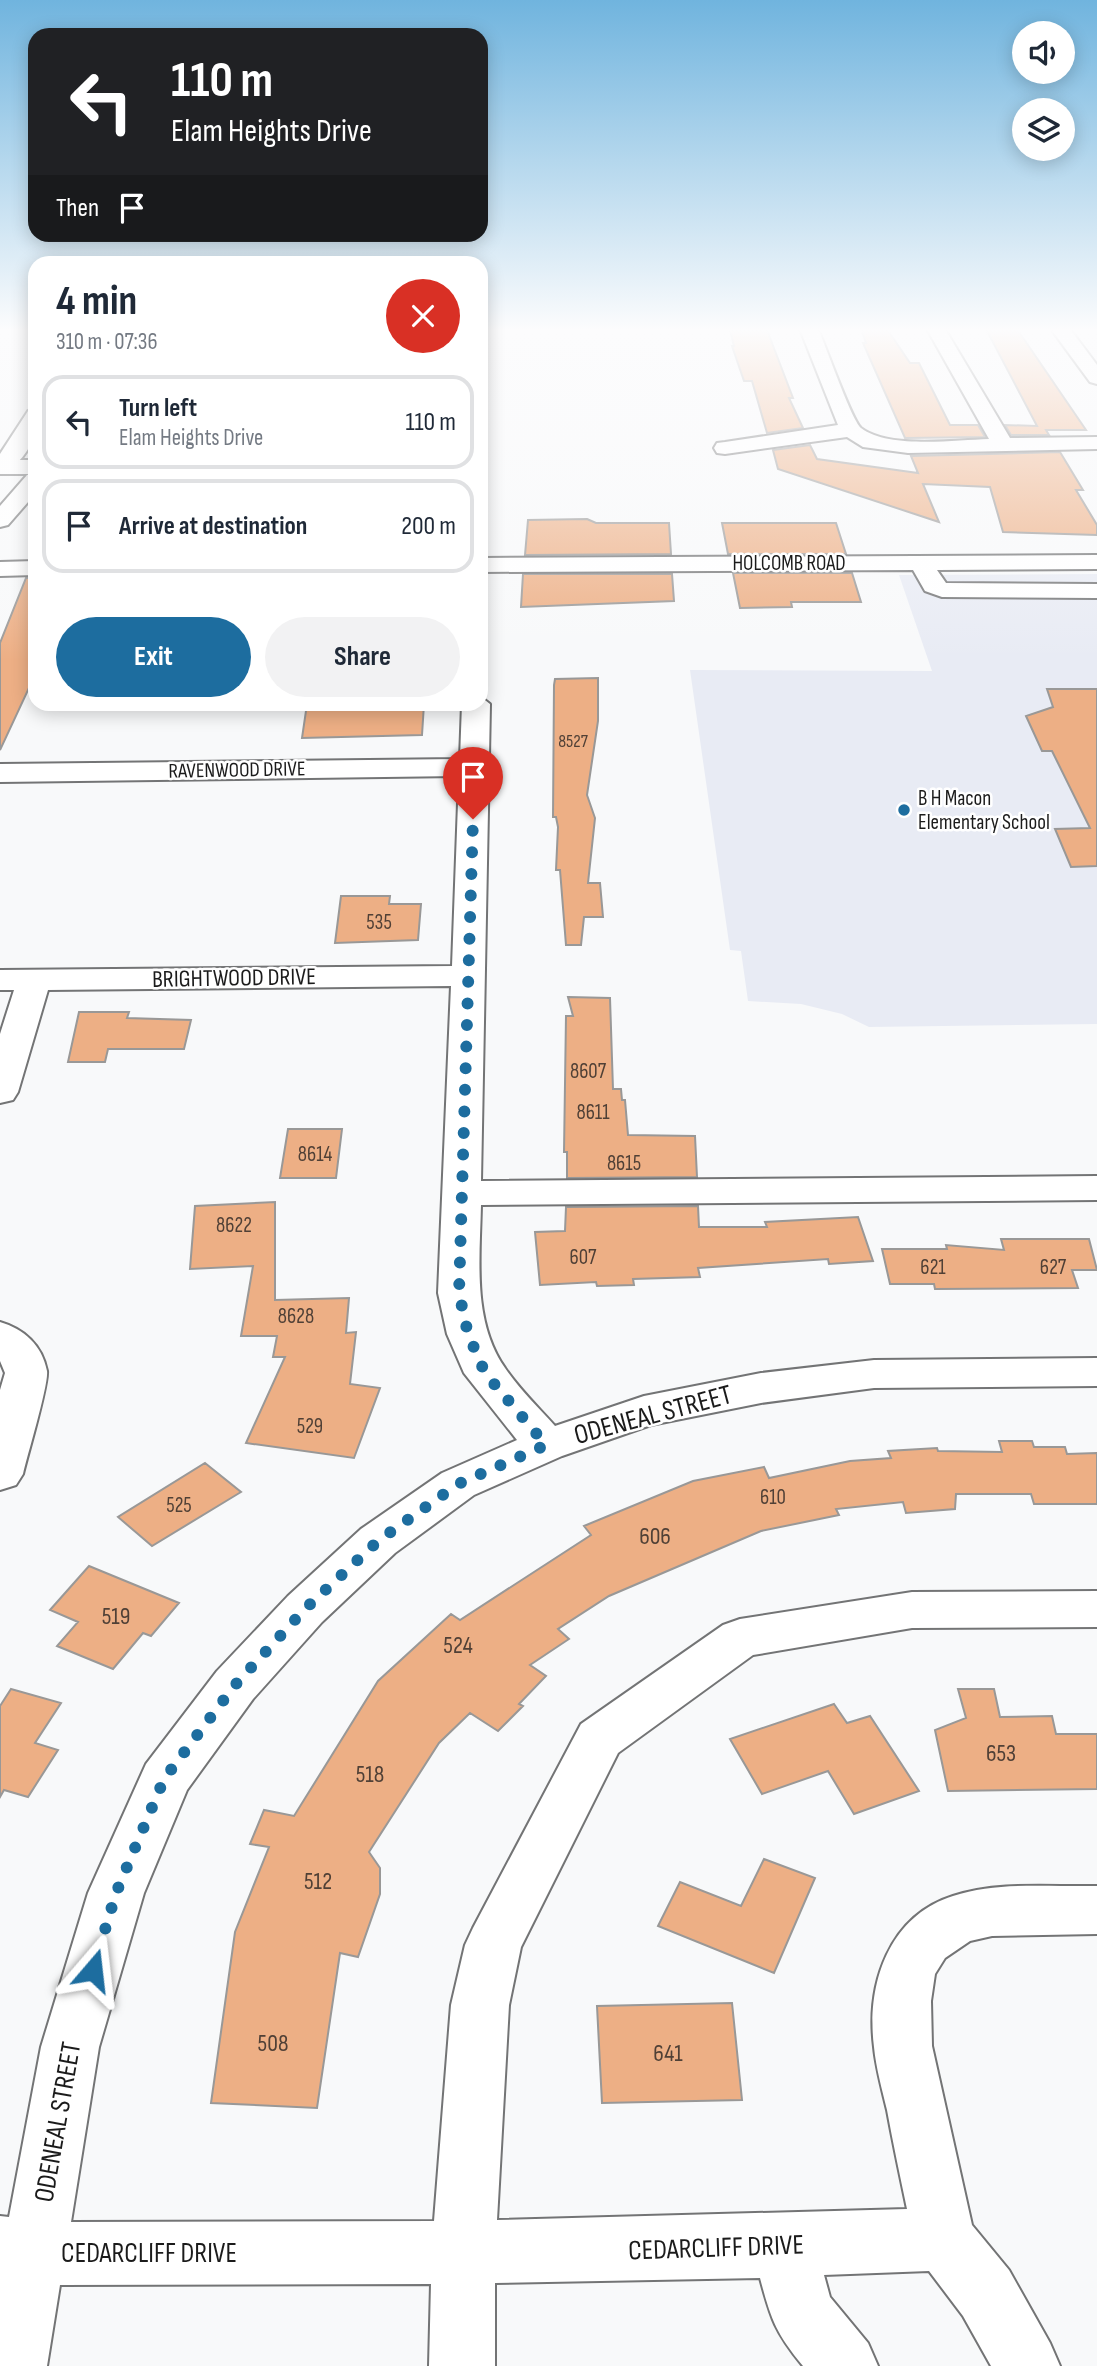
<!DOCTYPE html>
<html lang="en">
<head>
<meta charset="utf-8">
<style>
	body { margin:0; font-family:"Sofia Sans Condensed",sans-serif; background:#f2f2f3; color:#1f2937; height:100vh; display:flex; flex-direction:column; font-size:26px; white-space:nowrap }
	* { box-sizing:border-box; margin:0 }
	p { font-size:23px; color:#747a83 }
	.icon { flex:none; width:38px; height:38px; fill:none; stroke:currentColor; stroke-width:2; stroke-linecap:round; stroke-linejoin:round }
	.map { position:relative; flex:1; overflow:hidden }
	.sheet { position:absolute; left:28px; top:256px; width:460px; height:455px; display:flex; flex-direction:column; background:#fff; border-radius:21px; box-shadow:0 4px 18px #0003 }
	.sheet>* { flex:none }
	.top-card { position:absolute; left:28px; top:28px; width:460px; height:214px; border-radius:21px; box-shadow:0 4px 18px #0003; background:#202124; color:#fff; overflow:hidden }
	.fabs { position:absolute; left:1012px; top:21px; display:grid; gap:14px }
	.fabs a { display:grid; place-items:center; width:63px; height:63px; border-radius:50%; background:#fff; box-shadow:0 4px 18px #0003; font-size:35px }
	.pin { position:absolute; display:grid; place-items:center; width:60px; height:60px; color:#fff; margin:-72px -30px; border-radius:50% 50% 50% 0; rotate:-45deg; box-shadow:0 0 7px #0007 }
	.pin .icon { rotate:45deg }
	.me { position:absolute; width:77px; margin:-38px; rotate:17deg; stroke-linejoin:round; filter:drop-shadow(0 0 5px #0008) }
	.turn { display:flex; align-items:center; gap:24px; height:147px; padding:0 28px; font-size:32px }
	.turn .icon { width:91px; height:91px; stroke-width:2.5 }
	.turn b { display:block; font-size:49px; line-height:60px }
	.then { display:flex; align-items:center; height:66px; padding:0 28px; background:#0003; gap:14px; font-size:26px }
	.round { display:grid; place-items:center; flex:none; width:74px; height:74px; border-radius:37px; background:#f2f2f3 }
	.headline { display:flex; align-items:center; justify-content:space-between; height:119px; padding:0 28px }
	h1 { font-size:42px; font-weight:700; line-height:52px }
	.primary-button { display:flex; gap:14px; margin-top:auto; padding:14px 28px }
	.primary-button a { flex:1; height:80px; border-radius:42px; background:#1d6d9f; color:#fff; font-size:28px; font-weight:700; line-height:80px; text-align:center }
	.primary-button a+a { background:#f2f2f3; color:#1f2937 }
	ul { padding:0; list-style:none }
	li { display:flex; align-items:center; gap:21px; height:94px; margin:0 14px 10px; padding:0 14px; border:4px solid #e0e1e3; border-radius:21px }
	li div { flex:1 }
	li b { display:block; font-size:26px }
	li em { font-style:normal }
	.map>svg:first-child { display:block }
	.built { fill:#e8ebf4 }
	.building { fill:#edaf85; stroke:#999897; stroke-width:2 }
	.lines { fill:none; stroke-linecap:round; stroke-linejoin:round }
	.minor-casing { stroke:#737475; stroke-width:4 }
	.major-casing { stroke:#737475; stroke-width:4 }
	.minor { fill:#fff; fill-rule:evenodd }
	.major { fill:#fff; fill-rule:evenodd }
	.route { stroke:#1d6d9f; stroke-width:12; stroke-dasharray:0 21.6 }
	.poi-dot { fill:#1d6d9f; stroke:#fff; stroke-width:2.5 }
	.labels { text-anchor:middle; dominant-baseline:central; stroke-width:5; stroke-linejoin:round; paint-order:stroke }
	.far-number-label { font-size:18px; fill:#504036 }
	.far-street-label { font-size:21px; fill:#1b1b1b; stroke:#fff }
	.far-poi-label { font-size:21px; fill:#1b1b1b; stroke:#fff; text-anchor:start }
	.number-label { font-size:21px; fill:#504036 }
	.street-label { font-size:24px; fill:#1b1b1b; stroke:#fff }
	.near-number-label { font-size:24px; fill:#504036 }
	.near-street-label { font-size:28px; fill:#1b1b1b; stroke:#fff }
</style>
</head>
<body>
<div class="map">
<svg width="1097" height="2366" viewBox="0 0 1097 2366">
	<rect width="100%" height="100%" fill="#f8f9fa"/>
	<path class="built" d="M1097,574v450l-228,3 -27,-13 -41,-10 -53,-3 -7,-50 -11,-1 -40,-280 242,1 -33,-96z"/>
	<path class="building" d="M861,329h26l23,34h9l31,62h28l7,12 -80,1 -42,-95h3z
		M986,329h31l69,101h-40l3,5h-38l-6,-10 32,1z
		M730,330h37l26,68h-4l14,30 -36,5 -15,-52h-8l-12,-35h2z
		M810,445l7,14 101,14 -7,-17 149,-4 23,38h-7l21,35v10l-94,-3 -13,-45 -67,-3 16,38 -161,-53 -5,-19z
		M587,519l9,4h73l2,31 -146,1 3,-35z
		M722,523h114l10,31h-118z
		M733,573h119l9,29h-70l1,5 -52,1z
		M523,574h149l2,27 -153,6z
		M26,578h9v97l-35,75v-107z
		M598,678v43l-11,74 8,23 -7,65h12l3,34h-19l-3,28h-15l-6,-75h-4l2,-43 -2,-10h-3l1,-132 1,-6z
		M1047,689h50v177l-26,1 -16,-38 35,-1 -38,-77h-10l-16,-35 27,-9z
		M307,704h117l-2,31 -120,3z
		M341,896h49l-1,8h32l-3,36 -83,3z
		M568,997l42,1 3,91h8l1,11h3l3,35 67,1 2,41 -130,1v-26h-3l2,-136h7z
		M79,1012h50l-2,6 64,2 -7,29h-76l-3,13h-37z
		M288,1129h54l-6,49h-56z
		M275,1202v98l74,-2 -3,35 10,-1 -6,52 30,4 -26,70 -108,-15 39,-86h-12l4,-21h-36l12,-70 -63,3 5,-63z
		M698,1206l1,21h68l-2,-5 93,-5 15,44 -44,3 -1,-5 -130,9 2,9 -67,2 1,6 -37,1 -1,-4 -56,3 -5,-53 30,-1 1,-24z
		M1001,1239h88l8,31h-25l6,18 -143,1 -1,-5h-44l-8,-35h65l-1,-4 58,5z
		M999,1441h33l2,6h31l2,7 30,-1v51h-63l-3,-10h-75l-1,15 -49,4 -3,-11 -67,7 3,6 -78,16 -152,65 -51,33 11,10 -39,26 16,11 -27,28 4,2 -25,25 -28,-18 -31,30 -70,109 11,16v26l-22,63 -18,-4 -23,155 -106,-5 24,-171 34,-85 -19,-3 14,-34 30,6 84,-135 73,-67 9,6 131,-85 -7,-9 109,-45 71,-14 5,11 81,-17 41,-3 -3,-7 49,-3 1,3 64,1z
		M205,1463l36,29 -89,54 -34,-29z
		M89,1566l90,37 -28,33 -8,-3 -30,36 -56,-23 21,-24 -28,-12z
		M11,1689l50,14 -26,40 23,7 -30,47 -24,-7 -4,7v-91z
		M958,1689h36l6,28 52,-1 4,18h41v55l-149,2 -13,-61 31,-12z
		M834,1704l13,19 23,-7 49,75 -65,23 -26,-43 -66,23 -32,-55z
		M764,1859l51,19 -41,95 -116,-47 22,-44 61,24z
		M732,2003l10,97 -140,3 -5,-97z"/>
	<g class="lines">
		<g class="minor-casing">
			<path id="minor" d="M800,329h18c8,17 33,90 43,99 27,21 94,12 128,11l-62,-110h18l65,109 87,-1v12l-189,4 -45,-6 -16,-10 -122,17 -8,-1 -3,-5 3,-5 8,-1 113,-17z
				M1051,329h19l27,36v19l-7,-2z
				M0,460h35v14h-35z
				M1097,555v14l-160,1 9,13 151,1v14l-155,-1 -17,-6 -12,-21 -432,2v-14z
				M35,561v14l-35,1v-14z
				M481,697l9,7 -9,477 616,-5v24l-616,5c-1,53 -9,116 24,163 14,21 33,39 50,58l89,-30 117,-23 113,-13 223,-2v28l-223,2 -113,15 -110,22 -89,31 -88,39 -79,58 -73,69 -69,77 -66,91 -43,103 -45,154 -28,175 363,-1 17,-216 14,-60 8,-17 108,-204 142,-99 17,-6 172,-27 185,-1v36l-185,1 -159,27 -135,98 -97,194 -12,58 -12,215 410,-11c-7,-33 -14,-66 -20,-99 -5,-21 -11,-42 -13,-63 -8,-63 15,-131 79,-151 45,-15 97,-9 144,-10v48l-105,2 -22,5 -25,17 -10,16 -4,27 1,45 40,179 37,45 41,73 10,23h-69l-28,-50 -34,-45 -105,4 6,22 38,46 10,23h-75c-28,-34 -32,-47 -43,-88l-265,5v83h-66l2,-82 -371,1 -13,81h-47v-150l9,1 32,-170 47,-154 58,-129 71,-93 71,-75 73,-67 81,-56 75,-33 -53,-67 -17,-39 -9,-41 13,-307 -403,4 -30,102 -5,8 -13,3v-69l14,-44h-14v-20l452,-4 7,-190 -459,6v-18l460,-5 2,-55h19z
				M0,1322c24,7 42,23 47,49 2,13 -20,85 -24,103l-7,11 -16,5v-100l5,-17 -5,-12z"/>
		</g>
		<g class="major-casing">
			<path id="major" d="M35,409c0,7 1,15 0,23 -2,15 -20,38 -35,42v-20l28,-43z
				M35,473v21l-27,31 -8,2v-21l27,-31z"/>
		</g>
		<use href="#minor" class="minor"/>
		<use href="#major" class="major"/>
	</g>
	<linearGradient id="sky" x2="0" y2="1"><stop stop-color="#70b4de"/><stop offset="0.5" stop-color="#fcfcfd"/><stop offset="1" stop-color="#fcfcfd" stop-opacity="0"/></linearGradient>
	<rect width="1097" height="660" fill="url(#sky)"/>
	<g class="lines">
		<path class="route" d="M93,1970l23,-77 48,-114 71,-94 70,-76 73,-68 80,-57 88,-39 -61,-72 -17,-39 -9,-41 14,-474"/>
	</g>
	<circle class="poi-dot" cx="904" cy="810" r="7"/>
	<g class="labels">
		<g class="far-number-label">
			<text x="573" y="741">8527</text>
		</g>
		<g class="far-street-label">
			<text x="789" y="563">HOLCOMB ROAD</text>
			<text transform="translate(237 770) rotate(-1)">RAVENWOOD DRIVE</text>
		</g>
		<g class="far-poi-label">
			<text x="918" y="798">B H Macon<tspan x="918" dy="24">Elementary School</tspan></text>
		</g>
		<g class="number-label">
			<text x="379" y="922">535</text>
			<text x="588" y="1071">8607</text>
			<text x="593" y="1112">8611</text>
			<text x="315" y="1154">8614</text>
			<text x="624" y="1163">8615</text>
			<text x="234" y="1225">8622</text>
			<text x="583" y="1257">607</text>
			<text x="933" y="1267">621</text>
			<text x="1053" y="1267">627</text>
			<text x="296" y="1316">8628</text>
			<text x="310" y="1426">529</text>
			<text x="773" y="1497">610</text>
			<text x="179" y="1505">525</text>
		</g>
		<g class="street-label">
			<text transform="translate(234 978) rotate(-1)">BRIGHTWOOD DRIVE</text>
		</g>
		<g class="near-number-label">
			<text x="655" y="1536">606</text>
			<text x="116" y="1616">519</text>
			<text x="458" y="1645">524</text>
			<text x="1001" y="1753">653</text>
			<text x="370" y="1774">518</text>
			<text x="318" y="1881">512</text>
			<text x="273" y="2043">508</text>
			<text x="668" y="2053">641</text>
		</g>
		<g class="near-street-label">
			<text transform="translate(653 1415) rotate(-15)">ODENEAL STREET</text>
			<text transform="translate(58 2122) rotate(-80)">ODENEAL STREET</text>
			<text transform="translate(716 2248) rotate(-2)">CEDARCLIFF DRIVE</text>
			<text x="149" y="2253">CEDARCLIFF DRIVE</text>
		</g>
	</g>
</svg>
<div class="fabs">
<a><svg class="icon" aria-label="sound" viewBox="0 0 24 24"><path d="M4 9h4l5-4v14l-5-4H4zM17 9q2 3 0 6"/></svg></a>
<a><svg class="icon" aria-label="layers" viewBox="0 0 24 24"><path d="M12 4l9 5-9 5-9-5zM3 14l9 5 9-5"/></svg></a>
</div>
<div class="pin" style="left:473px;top:819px;background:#d93025"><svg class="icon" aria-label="arrive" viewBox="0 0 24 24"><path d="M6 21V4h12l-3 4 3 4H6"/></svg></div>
<svg class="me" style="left:93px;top:1970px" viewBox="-20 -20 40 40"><path d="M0-17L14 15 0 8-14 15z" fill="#1d6d9f" stroke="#fff" stroke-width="4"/></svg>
<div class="top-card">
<div class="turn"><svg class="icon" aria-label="left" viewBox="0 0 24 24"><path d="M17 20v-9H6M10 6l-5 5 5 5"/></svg><div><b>110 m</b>Elam Heights Drive</div></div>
<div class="then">Then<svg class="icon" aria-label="arrive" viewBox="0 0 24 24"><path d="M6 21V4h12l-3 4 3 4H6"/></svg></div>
</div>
<section class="sheet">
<div class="headline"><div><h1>4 min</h1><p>310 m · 07:36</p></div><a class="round" style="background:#d93025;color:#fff"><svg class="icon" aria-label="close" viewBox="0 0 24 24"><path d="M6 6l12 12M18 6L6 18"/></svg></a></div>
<ul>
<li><svg class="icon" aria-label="left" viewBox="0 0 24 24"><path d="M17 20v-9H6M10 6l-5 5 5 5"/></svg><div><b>Turn left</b><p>Elam Heights Drive</p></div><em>110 m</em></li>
<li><svg class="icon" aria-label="arrive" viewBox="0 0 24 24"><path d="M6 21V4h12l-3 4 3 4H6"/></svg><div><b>Arrive at destination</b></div><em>200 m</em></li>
</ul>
<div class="primary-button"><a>Exit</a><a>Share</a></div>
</section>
</div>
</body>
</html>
